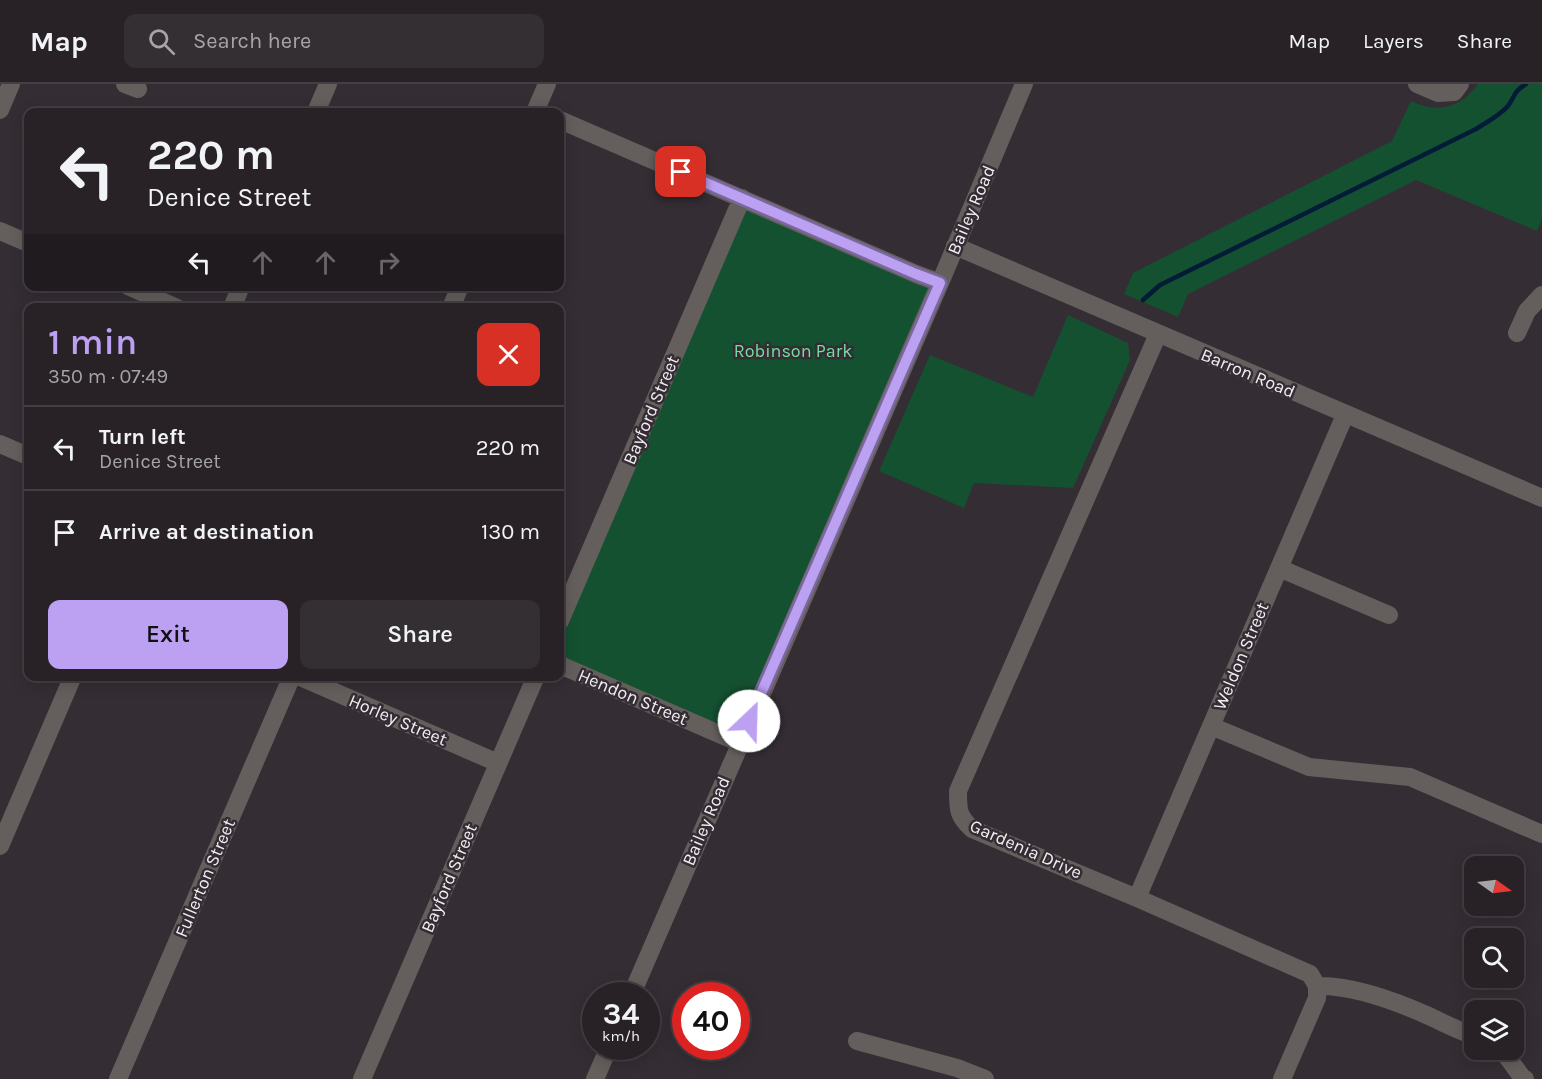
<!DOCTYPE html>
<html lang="en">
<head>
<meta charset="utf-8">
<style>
	body { margin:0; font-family:Karla,sans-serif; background:#342f33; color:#f1f3f6; height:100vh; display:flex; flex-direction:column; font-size:22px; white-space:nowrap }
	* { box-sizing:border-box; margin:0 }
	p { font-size:20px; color:#a5a4a7 }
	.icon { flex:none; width:33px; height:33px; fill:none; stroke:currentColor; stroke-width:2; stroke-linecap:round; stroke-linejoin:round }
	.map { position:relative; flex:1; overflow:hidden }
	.panel { position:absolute; left:24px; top:219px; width:540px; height:378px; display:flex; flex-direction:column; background:#282227; border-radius:12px; box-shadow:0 3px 15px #0003,0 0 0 2px #443f44 }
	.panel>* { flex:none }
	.top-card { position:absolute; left:24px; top:24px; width:540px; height:183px; border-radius:12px; box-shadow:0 3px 15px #0003,0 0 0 2px #443f44; background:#282227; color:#f1f3f6; overflow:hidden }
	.needle { width:39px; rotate:104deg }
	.controls { position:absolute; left:1464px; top:772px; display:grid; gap:12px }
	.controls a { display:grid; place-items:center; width:60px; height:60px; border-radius:12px; background:#282227; box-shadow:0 3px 15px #0003,0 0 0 2px #443f44; font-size:30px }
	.speed { position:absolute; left:582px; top:898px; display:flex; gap:12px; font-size:30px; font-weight:700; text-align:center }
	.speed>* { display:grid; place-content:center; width:78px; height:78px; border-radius:50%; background:#282227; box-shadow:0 3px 15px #0003,0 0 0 2px #443f44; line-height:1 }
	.speed small { font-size:15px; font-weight:400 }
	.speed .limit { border:9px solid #d22; background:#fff; color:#111 }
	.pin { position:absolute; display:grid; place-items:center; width:51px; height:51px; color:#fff; margin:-26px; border-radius:12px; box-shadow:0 3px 9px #0006 }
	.me { position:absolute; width:66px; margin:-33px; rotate:24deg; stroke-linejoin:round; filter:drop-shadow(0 0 4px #0008) }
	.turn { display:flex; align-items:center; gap:21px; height:126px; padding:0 24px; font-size:27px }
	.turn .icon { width:78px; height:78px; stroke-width:2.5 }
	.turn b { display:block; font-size:42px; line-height:51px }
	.lanes { display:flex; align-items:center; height:57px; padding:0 24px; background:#0003; justify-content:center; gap:30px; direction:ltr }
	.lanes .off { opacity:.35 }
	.round { display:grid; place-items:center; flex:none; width:63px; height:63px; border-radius:12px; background:#342f33 }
	.headline { display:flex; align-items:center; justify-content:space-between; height:102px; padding:0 24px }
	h1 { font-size:36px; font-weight:600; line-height:45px; color:#bca0f2 }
	.button { display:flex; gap:12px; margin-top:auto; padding:12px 24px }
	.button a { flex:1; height:69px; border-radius:12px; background:#bca0f2; color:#111; font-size:24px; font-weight:600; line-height:69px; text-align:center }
	.button a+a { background:#342f33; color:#f1f3f6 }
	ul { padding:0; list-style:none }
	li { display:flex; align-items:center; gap:18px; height:84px; padding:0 24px; border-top:2px solid #443f44 }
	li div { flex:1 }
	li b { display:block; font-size:22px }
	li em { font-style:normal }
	header { display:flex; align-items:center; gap:36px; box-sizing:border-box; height:84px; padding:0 30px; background:#282227; border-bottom:2px solid #443f44 }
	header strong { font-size:28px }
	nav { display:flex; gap:33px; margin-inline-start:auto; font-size:21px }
	.search { width:420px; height:54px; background:#342f33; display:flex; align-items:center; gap:15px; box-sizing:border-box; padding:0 21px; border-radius:12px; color:#a5a4a7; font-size:22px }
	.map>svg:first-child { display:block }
	.green { fill:#145131 }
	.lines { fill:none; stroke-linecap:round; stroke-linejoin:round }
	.stream { stroke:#021c38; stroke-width:4.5 }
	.minor { stroke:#645f5c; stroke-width:18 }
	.route-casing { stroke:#7a689d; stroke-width:15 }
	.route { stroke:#bca0f2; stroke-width:10 }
	.labels { text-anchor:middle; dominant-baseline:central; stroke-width:5; stroke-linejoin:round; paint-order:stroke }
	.street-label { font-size:18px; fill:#f2edf2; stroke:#352d34 }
	.park-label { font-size:18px; fill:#74df9f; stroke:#352d34 }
</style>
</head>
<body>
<header>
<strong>Map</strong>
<div class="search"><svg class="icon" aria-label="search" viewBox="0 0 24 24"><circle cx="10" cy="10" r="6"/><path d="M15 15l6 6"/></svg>Search here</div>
<nav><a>Map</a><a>Layers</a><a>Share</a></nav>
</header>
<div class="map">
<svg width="1542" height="995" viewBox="0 0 1542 995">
	<rect width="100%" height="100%" fill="#352d34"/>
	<path class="green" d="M1478,0h64v134l-5,13 -121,-51 -228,114 -10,23 -54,-23 9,-21 259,-132 19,-40c26,13 50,7 67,-17z
		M742,114l198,85 -200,460 -180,-78v-44z
		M1068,231l60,28 2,17 -57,128 -99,-5 -10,25 -85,-37 51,-116 103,42z"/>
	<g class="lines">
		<path class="stream" d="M1143,216l17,-15 316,-156c11,-7 23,-13 32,-23 8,-11 5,-14 18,-22"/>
		<path class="minor" d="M125,0l13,5
			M1417,0l21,9 16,-1 6,-8
			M0,26l11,-26
			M316,28l12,-28
			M535,28l12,-28
			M560,36l356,154 24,9
			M0,147l28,12
			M955,162l587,252
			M128,202l49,22
			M232,224l9,-22
			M451,224l9,-22
			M1517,249l10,-22 15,-16
			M1158,250l-200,457c0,19 0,25 14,38l165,69 173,76 7,12c37,-1 81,16 114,31 14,7 29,14 43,19
			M0,360l28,12
			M1279,484l110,47
			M560,537l182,-423
			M560,581l180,78
			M298,592l200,87
			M1211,642l98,41 101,10 132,57
			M0,762l73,-170
			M1137,814l208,-483
			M631,912l309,-713 84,-199
			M857,957l100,27 28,11
			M1502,966l20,27 3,2
			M118,995l174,-403
			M362,995l174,-403
			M595,995l14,-32
			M1282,995l35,-81v-12"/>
	</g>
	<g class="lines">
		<g class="route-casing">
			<path id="route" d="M681,88l235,102 24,9 -191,438"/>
		</g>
		<use href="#route" class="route"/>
	</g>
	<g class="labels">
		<g class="street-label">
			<text transform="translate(971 126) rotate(-67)">Bailey Road</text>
			<text transform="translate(1248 289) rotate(23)">Barron Road</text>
			<text transform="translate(651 326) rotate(-67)">Bayford Street</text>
			<text transform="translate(1241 572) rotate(-67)">Weldon Street</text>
			<text transform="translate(633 613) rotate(23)">Hendon Street</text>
			<text transform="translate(398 636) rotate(23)">Horley Street</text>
			<text transform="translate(706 737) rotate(-67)">Bailey Road</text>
			<text transform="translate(1026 765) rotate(24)">Gardenia Drive</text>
			<text transform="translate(205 794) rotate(-67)">Fullerton Street</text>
			<text transform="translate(449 794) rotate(-67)">Bayford Street</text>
		</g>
		<g class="park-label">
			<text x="793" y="267">Robinson Park</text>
		</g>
	</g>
</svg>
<div class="controls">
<a><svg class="needle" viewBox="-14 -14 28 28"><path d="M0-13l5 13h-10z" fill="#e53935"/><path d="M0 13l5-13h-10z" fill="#a5a4a7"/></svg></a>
<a><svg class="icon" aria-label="search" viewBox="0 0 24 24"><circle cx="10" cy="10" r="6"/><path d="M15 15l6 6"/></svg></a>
<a><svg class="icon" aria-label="layers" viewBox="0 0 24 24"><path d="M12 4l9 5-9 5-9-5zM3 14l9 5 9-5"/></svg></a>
</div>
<div class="speed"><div>34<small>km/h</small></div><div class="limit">40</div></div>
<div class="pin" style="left:681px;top:88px;background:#d93025"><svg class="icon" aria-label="arrive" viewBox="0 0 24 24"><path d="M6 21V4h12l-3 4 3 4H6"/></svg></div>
<svg class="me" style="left:749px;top:637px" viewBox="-20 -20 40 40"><circle r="19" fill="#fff"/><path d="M0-13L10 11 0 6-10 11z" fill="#bca0f2"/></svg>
<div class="top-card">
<div class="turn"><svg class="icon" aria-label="left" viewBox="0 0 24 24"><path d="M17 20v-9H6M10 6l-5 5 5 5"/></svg><div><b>220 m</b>Denice Street</div></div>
<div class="lanes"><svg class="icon" aria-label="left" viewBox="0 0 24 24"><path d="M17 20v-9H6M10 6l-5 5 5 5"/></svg><svg class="icon off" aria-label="ahead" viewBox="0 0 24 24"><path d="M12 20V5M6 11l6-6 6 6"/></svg><svg class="icon off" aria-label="ahead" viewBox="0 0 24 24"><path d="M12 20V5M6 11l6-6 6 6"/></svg><svg class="icon off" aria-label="right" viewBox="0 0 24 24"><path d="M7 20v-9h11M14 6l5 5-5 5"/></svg></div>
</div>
<section class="panel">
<div class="headline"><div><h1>1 min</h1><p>350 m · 07:49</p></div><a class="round" style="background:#d93025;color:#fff"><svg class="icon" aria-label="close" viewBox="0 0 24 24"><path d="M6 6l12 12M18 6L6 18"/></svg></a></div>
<ul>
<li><svg class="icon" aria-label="left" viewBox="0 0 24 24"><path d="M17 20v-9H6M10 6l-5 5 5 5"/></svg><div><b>Turn left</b><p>Denice Street</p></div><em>220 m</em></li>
<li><svg class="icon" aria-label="arrive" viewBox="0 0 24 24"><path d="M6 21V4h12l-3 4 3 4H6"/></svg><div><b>Arrive at destination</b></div><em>130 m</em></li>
</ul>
<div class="button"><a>Exit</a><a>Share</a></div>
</section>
</div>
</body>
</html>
